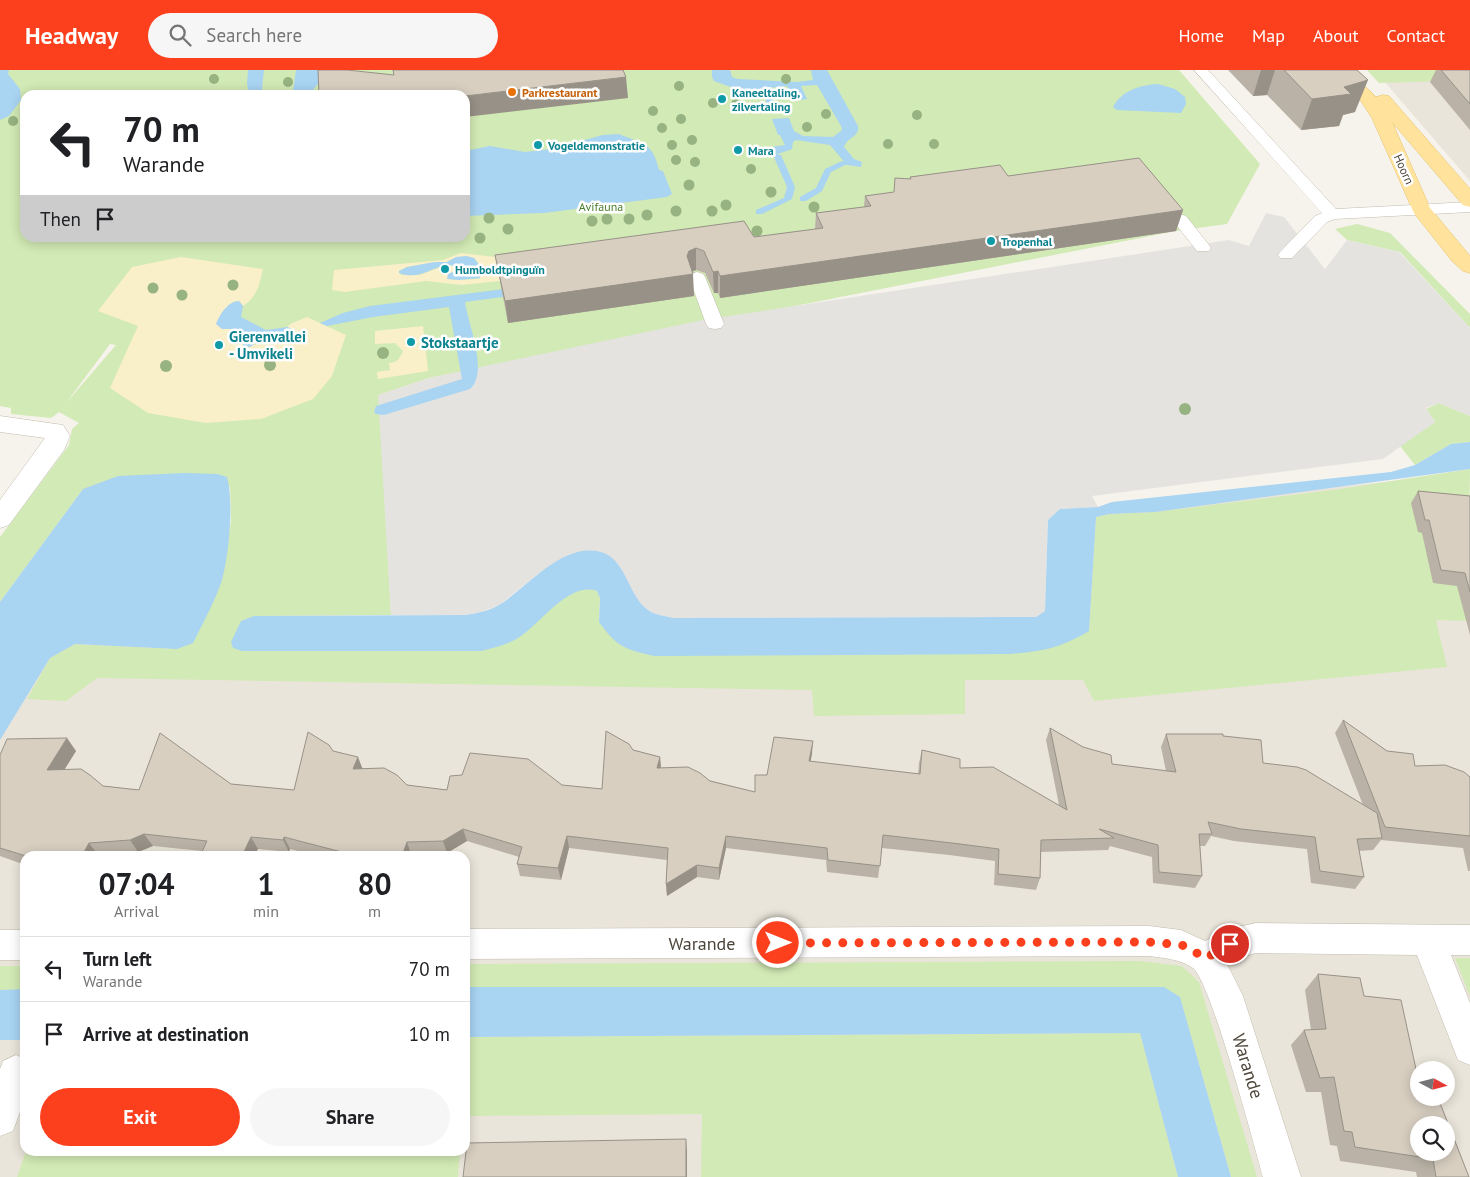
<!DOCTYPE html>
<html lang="en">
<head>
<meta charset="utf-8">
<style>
	body { margin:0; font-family:"PT Sans",sans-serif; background:#f6f6f6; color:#202124; height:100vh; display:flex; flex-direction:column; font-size:19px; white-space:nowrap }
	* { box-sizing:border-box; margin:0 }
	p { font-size:16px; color:#757577 }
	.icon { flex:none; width:28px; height:28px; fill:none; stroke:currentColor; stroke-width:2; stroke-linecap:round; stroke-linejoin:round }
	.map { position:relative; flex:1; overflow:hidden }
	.panel { position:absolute; left:20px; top:781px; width:450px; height:305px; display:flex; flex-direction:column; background:#fff; border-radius:15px; box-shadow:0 2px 12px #0003 }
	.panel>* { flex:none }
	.banner { position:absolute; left:20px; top:20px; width:450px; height:152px; border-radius:15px; box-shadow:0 2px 12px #0003; background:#fff; color:#202124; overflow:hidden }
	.needle { width:32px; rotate:97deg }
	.tools { position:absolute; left:1410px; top:991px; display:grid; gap:10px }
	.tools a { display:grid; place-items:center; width:45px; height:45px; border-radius:50%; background:#fff; box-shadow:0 2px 12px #0003; font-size:25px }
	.pin { position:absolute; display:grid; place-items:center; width:42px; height:42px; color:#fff; margin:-21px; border:2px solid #fff; border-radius:50%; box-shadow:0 1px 5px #0007 }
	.me { position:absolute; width:55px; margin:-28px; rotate:90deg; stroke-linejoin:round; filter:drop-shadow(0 0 4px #0008) }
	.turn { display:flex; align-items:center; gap:18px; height:105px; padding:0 20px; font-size:22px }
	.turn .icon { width:65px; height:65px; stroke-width:2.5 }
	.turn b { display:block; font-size:35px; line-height:42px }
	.then { display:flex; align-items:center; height:48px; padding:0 20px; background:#0003; gap:10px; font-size:19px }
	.eta { display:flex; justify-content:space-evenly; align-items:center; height:85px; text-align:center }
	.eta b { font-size:30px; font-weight:800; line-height:35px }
	.cta { display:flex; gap:10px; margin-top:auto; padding:10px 20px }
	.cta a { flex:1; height:58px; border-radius:30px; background:#fc3f1d; color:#fff; font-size:20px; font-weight:800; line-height:58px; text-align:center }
	.cta a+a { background:#f6f6f6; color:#202124 }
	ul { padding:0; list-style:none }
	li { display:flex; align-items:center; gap:15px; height:65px; padding:0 20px; border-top:1px solid #e0e0e0 }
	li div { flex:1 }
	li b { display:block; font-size:19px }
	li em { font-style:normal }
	header { display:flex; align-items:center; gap:30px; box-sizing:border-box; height:70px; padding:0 25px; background:#fc3f1d; color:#fff }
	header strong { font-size:24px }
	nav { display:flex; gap:28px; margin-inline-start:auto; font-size:18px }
	.search { width:350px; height:45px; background:#f6f6f6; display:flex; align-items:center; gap:12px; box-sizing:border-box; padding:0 18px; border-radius:28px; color:#757577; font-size:19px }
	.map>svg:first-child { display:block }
	.residential { fill:#eae5da; fill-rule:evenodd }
	.green { fill:#d2eab5; fill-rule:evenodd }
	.sand { fill:#f9efc9; fill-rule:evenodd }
	.parking { fill:#e5e3e0 }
	.water { fill:#a9d4f2 }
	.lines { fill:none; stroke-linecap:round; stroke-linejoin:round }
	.stream { fill:#a9d4f2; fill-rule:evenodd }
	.service-casing { stroke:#c2bbae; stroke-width:1 }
	.minor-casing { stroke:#c2bbae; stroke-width:1 }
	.primary-casing { stroke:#e6c16a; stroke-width:1 }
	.service { fill:#fff; fill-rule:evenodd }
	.minor { fill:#fff; fill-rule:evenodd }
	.primary { fill:#ffe39c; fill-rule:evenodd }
	.tree { fill:#97b381 }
	.wall { fill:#bab2a6 }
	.shaded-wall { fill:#979187 }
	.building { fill:#d8cfc1; stroke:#979187; fill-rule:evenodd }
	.route { stroke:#fc3f1d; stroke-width:9; stroke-dasharray:0 16.2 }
	.food-dot { fill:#e8710a; stroke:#fff; stroke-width:2 }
	.culture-dot { fill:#0f9aa8; stroke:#fff; stroke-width:2 }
	.labels { text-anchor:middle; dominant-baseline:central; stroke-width:5; stroke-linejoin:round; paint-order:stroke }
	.far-food-label { font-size:12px; font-weight:bold; fill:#c56008; stroke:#fff; text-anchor:start }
	.far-culture-label { font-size:12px; font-weight:bold; fill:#0d838f; stroke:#fff; text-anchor:start }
	.far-street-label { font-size:12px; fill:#4b4439; stroke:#fff }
	.far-park-label { font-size:12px; fill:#4a7f2a; stroke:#fff }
	.culture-label { font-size:15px; font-weight:bold; fill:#0d838f; stroke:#fff; text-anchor:start }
	.near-street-label { font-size:18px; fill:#4b4439; stroke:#fff }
</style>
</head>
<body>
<header>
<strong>Headway</strong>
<div class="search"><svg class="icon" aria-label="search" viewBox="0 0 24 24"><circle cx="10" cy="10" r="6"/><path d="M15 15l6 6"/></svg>Search here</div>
<nav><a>Home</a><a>Map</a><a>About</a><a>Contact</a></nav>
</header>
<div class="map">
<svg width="1470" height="1107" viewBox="0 0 1470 1107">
	<rect width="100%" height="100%" fill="#f6f3ec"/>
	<path class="residential" d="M1470,7v104l-86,-100z
		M1431,407l39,29v671h-1470v-539l1066,-14 -1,-108zM25,786h440v295h-440zM1419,1000h27v28h-27zM1419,1055h27v27h-27z"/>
	<path class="green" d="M0,0h1179l81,94 -33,60 -51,7 -747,147 -50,17 12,220 -137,1 264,22c15,-13 45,-44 63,-49 6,-1 11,0 16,2l3,7 -1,24 490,9 7,-114 13,-3 46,-2 185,-23 130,-20 -2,152 -32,-1 11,47 -353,34 -11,-21h-118v34l-151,2 -2,-26 -715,-12 -31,23 -39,-2 23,-41 25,-14 102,5 45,-70 9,-58 -1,-34 -147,2 -83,113v-65l69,-92 3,-16 7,-6 -20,-11 -8,6 -40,-4v-6l-11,-2zM25,25h440v143h-440zM110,274l6,1 -50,58z
		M1367,0h103l-25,11 -66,2z
		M1357,154l33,9 80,81v14l-70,-76 -53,-12 -12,-11z
		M1439,333l31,13v26l-19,2 -36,21 -15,-19 35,-24 -9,-13z
		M1455,888h15v37l-1,-1z
		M1140,891l42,5 17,16 58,195h-26l-51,-180 -715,-5v-28z
		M0,896h25v29h-25z
		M1140,963l38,144h-477l1,-63 -237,2v-79z
		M26,1081h434l-2,26h-441z"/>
	<path class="sand" d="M461,183l35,4 4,24 -38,4 -36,-4 -81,11 -13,-2 2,-20 109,-10zM466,186l8,2 4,5 -1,7 4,3 -3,6 -27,1 3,-9 7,-1 1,-2 -14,-4 -28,11h-19l-2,-4 8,-4 28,-5h12l5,-3z
		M181,187l82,12c-4,17 -6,28 -20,37l-4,-5 -21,19 7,9h12l6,14 12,2 7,-6 25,-2 5,-8 -5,-2 5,-4 15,-6 39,18 -14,41 -19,23 -52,20 -55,4 -58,-10 -38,-25 28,-62 -40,-15 34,-44z
		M423,256l5,45 -50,8 -1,-7 13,-2 -1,-7c8,0 11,-5 14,-12l-8,-8 -20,1v-13z"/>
	<path class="parking" d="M1266,143l18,4 41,52 22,-29 52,12 71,76v88l-31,-13 -13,5 9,14 -52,37 -291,37 6,11 -38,2 -12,11 -3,91 -9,6 -363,1 -21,-5 -15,-12 -20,-38 -17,-11 -57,18 -44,35 -18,7 -15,3h-75l-13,-220 51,-17 274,-58 526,-80 20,6z"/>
	<path class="water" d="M0,0h9l-1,4 12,15 1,11 -12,16 -9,4z
		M248,0h16l-2,19 5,6h-18l-2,-12z
		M296,0h30l-2,6 -15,19h-28l12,-4z
		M712,0h18l2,7 5,2 60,3 16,-2 -2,-10h16l31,56c2,11 -11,11 -14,21l10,12 8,3 -1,5 -14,-2 -17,-20 -34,-5 -3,2 -1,7c-12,4 -16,8 -28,1l1,-2 20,-3 -5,-10h-2l-6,-16 17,-1 5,13 9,5 30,1 9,-7 -1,-4 -24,-41 -16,1 6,13 -14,2 -6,-15 -18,2 4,15 -6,1 -4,-11 -9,-4 -15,1 -25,-9 -2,-4z
		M1158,14l17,5 10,8 1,7 -5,9 -64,-3 -4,-3c9,-17 28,-22 45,-23z
		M619,64c26,11 33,8 40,36l4,1 9,23 -5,3 -123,16 -79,3v-65l25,-5 35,6 26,-3 52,-14z
		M466,186l8,2 4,5 -1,7 4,3 -1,5 -21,2 -12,-1 1,-5 14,-6c-24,-11 -38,15 -63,5v-2l8,-4 28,-5h12l9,-5z
		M662,199l1,7 -198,26c3,22 24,71 5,87l-86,26 -8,-1 -2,-2 2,-6 86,-27 -13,-72 -76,10 -46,9 -7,-3 23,-10 27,-7z
		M239,231l4,5 -2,11 25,13 21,-3 5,2 -1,6c-10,6 -19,2 -29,5 -8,2 -9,9 -19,7v-7l-6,-11h-15l-6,-5c4,-10 12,-23 23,-23z
		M1470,372v27l-315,43 -46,2 -13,3 -7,114c-29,17 -45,20 -78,23l-357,2c-30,-7 -37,-9 -55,-34l1,-24 -3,-7c-29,-10 -57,34 -79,47 -11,7 -25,10 -37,13h-239l-9,-3 -2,-6 10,-21 13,-5 212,-1c11,-2 23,-4 33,-10 28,-17 63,-63 102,-53 27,8 26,46 50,60 6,3 15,4 22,6l363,-1 9,-6 3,-91 12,-11 38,-2 14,-5 279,-30 24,-7 36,-21z
		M184,403l33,1 10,3c7,24 2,78 -5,103 -7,21 -19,43 -29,63l-16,6 -102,-5 -25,14 -50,82v-138l83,-113 35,-13z
		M465,917h699l16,10 51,180h-53l-38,-144 -675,4z
		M25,919v51h-25v-50z"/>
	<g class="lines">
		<path class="stream" d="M774,83l7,2 14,32 -3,12 -30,15h-6v-4l28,-12 3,-11 -14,-32z
			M842,91l7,2 -18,9 -9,19 -16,10h-6v-4l16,-9 9,-19z"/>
		<g class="service-casing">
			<path id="service" d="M1194,0h14l128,139 134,-7v10l-135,7 -8,3 -35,36h-12l-2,-3 2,-3 35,-36 7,-3z
				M1180,144l6,2 23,29 2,3 -2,3h-12l-23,-29 -2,-3 2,-3z
				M697,202l6,2 2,3 19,47 -3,4 -6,1 -6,-1 -3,-4 -17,-47 2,-3z"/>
		</g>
		<g class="minor-casing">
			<path id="minor" d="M0,346l63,9 7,11 -6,14 -55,75 -9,3v-28l45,-62 -45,-6z
				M1256,853l214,2v30h-19l19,48v62l-12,-5 -41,-105 -161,-2 -19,5 -10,6 16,32 58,181h-38c-9,-32 -52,-195 -70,-209 -13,-9 -29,-10 -44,-12l-684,3v-30l684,-3 32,4 24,11 25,-12z
				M0,860h25v30h-25z
				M16,985l9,4v39l-12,33 -13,5v-67l3,-8z"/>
		</g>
		<g class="primary-casing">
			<path id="primary" d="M1329,0h19l28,27 7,-2 6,1 81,93v18l-7,-2 -71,-83 38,86 40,48v17l-7,-2 -11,-10 -38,-48 -42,-95 -13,-20z"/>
		</g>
		<use href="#service" class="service"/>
		<use href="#minor" class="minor"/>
		<use href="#primary" class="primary"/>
	</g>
	<g class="tree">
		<circle cx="214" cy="9" r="5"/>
		<circle cx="786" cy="9" r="5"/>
		<circle cx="288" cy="12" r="5"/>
		<circle cx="679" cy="16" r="5"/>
		<circle cx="713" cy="33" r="5"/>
		<circle cx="736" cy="34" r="5"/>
		<circle cx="653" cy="41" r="5"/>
		<circle cx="826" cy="44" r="5"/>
		<circle cx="917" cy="45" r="5"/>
		<circle cx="681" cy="49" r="5"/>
		<circle cx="13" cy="51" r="5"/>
		<circle cx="807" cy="57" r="5"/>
		<circle cx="662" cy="58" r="5"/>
		<circle cx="692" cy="70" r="5"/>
		<circle cx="888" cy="74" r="5"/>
		<circle cx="934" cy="74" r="5"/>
		<circle cx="672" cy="75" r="5"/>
		<circle cx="676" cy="90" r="5"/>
		<circle cx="695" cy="92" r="5"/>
		<circle cx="751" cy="99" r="5"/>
		<circle cx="689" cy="115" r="5.5"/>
		<circle cx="771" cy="122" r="5.5"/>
		<circle cx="726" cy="135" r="5.5"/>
		<circle cx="814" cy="137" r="5.5"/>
		<circle cx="676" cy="141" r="5.5"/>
		<circle cx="712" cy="141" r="5.5"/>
		<circle cx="647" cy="145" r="5.5"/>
		<circle cx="489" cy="148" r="5.5"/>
		<circle cx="607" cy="149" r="5.5"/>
		<circle cx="629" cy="149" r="5.5"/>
		<circle cx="592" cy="151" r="5.5"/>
		<circle cx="508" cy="159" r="5.5"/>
		<circle cx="757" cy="161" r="5.5"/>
		<circle cx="480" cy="168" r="5.5"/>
		<circle cx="233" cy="215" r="5.5"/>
		<circle cx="153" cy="218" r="5.5"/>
		<circle cx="182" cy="225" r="5.5"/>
		<circle cx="383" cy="283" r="6"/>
		<circle cx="270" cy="295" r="6"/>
		<circle cx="166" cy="296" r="6"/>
		<circle cx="1185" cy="339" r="6"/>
	</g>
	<path class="wall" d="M1228,0h129l-2,42 -12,3 -4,11 -38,4 -34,-35 -14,1z
		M1436,0h34v60l-40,-48z
		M1008,106l175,34 -7,21 -456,67 -2,-5h-4l-9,-20 -9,-3 -4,2 2,24 -186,27 -9,-47 -4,-21 259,-18 61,-8 1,-16 48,-6 1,-11 29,-4 16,-13v-2z
		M1418,421l52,5v139l-13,-49 -24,-3 -11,-50 -4,-1 -7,-29z
		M1343,650l44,31 28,15 55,11v94h-2l-5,-23 -82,-8 -8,10 -14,1 5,26 -9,12 -44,-6 -4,-34 -73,-8 -23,-5 -6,10h-5l2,30 -7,12 -42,-5 -1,-26 -42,-11 -2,4 -67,2 -1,26 -4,12 -42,-5 1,-24 -46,-6 -67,-7 -4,30 -51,-6 -1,-12 -100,-12 -7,32 -22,-3 -30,19 -1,-12 1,-24 -98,-12 -8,32 -41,-4 -3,-12 2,-7 -52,-16 -20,12 -36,1v2h-94l-27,-7 -1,3 -31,-3 -56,2 -49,-5 -15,6 -40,3 -73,1v9l-25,-9v-101l76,-4 -12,19 39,16 36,4 92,-6 63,6 39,-39 30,18 44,16 40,5 115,-5 40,4 31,-39 27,7 1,11 94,24v-17h12l45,-21 -2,8 108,12 1,-11 3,-13 38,18 99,37 -13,-65 4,-12 62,36 54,7 -5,-24 5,-13 57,2 40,27 100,42 -28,-72z
		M1318,904l46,22 55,87 50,94h-52l-1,-5 -76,-11 -3,-15 -7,-1 -9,-53h-15l-15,-47 13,-15h7l-6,-40z"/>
	<path class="shaded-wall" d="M1261,0h14l-8,25 -14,1z
		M626,7l2,21 -163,19v-21z
		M1368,10l-13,32 -12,3 -4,11 -38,4 11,-31 32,-12z
		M1183,140l-7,21 -456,67v-22z
		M696,178v22l-7,3 4,1 1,22 -186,27 -3,-22 182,-45 2,-5z
		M718,201v22h-4l-1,-21z
		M67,668l9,13 -20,32 -9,-13z
		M813,671l-1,13 -4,20 1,-13z
		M358,687l5,13 -10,-1z
		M660,687l1,12 -4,-1z
		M463,759l4,12 -20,12 -4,-12z
		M144,764l9,12 -15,6 -8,-12z
		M567,766l2,12 -8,32 -3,-12z
		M726,766v12l-7,32v-12z
		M251,767l7,12 -4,7h-12z
		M284,767l6,12 -1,3 -6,-12z
		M407,772l4,12v2h-9z
		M89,773l9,12v1h-16z
		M697,795v12l-30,19 -1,-12z
		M686,1069l1,13v25h-1z"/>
	<path class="building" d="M318,0h29l47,5 -1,-5h230l3,7 -161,19 -146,-1z
		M1284,0h73l11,10 -24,7 7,7 -39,5z
		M1441,0h29v34z
		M1139,88l44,52 -463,66 -2,-5 -5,1 -9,-21 -8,-3 -7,3 -2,5 6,18 -188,27 -10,-46 249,-34 10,16 69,-9 -7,-15 55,-7 -6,-10 29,-4 1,-14 16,1 -1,-2 90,-12 8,11z
		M1418,421l52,5v96l-5,-19 -24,-3 -12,-50h-4z
		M1343,650l44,31 26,3 2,12 30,-1 19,7 6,5v59l-85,-9z
		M1050,658l33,19 28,8 1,9 64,8 -10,-38h57v2l38,4 2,23 34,4 9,3 71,43 5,25 -25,1 7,38 -44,-6 -5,-34 -74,-8 -33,-7 4,12h-13l3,42 -43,-4 -1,-27 -59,-16 15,9 -73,2 -1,38 -42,-4 1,-25 -47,-6 -69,-8 -3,31 -52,-6 -1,-12 -101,-12 -7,32 -22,-3 -31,19 2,-36 -101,-12 -9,32 -41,-4 5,-17 -59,-18 -20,12 -36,1 -5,14h-45l-73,-19 -1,3 -32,-3 -9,19h-42l7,-15 -63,-7 -14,6 -41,3 -7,13h-56l-26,-8v-93l7,-16 60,-1 -20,32 34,-1 9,6 13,11 36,4 21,-57 71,51 63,6 14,-58 21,13 4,6 25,6 -5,12 31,-1 13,7 10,10 40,5 3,-14 12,-1 8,-22 58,6 34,26 40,4 4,-58 23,13 4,6 27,7 -3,11 31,-1 12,6 10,8 45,11v-17h12l7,-38 39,4 -4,20 111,13 2,-24 38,9v9l33,-1 74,43z
		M1318,904l42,4 4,18 37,4 18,83v15h19l31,79h-33l-3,-18 -78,-12 -3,-15 -8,-1 -10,-54 -14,1 -16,-48 22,-1zM1419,1055h27v27h-27z
		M686,1069v38h-223l4,-34z"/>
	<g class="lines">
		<path class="route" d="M778,873l371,-1 33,3 24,13 24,-14"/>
	</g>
	<circle class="food-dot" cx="512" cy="22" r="5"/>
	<g class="culture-dot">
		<circle cx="722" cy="29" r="5"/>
		<circle cx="538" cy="75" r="5"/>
		<circle cx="738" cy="80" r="5"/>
		<circle cx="991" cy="171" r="5"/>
		<circle cx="445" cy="199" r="5"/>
		<circle cx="411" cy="272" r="5"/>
		<circle cx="219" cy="275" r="5"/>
	</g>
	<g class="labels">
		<g class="far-food-label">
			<text x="522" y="22">Parkrestaurant</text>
		</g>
		<g class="far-culture-label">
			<text x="732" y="22">Kaneeltaling,<tspan x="732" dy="14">zilvertaling</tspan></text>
			<text x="548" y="75">Vogeldemonstratie</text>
			<text x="748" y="80">Mara</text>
			<text x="1001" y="171">Tropenhal</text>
			<text x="455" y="199">Humboldtpinguïn</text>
		</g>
		<g class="far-street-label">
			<text transform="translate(1404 99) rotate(66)">Hoorn</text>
		</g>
		<g class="far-park-label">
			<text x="601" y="136">Avifauna</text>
		</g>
		<g class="culture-label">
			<text x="229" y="266">Gierenvallei<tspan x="229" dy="17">- Umvikeli</tspan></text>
			<text x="421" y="272">Stokstaartje</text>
		</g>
		<g class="near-street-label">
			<text x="702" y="873">Warande</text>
			<text transform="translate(1248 996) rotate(73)">Warande</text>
		</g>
	</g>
</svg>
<div class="tools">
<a><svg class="needle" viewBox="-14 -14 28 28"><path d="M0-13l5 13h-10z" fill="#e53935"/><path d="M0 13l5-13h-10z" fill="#757577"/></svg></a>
<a><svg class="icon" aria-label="search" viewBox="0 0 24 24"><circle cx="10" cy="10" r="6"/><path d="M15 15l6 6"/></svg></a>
</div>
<div class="pin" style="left:1230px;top:874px;background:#d93025"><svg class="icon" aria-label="arrive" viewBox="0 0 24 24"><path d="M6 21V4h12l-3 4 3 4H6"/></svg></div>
<svg class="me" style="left:778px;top:873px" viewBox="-20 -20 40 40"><circle r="17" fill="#fc3f1d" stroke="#fff" stroke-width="3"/><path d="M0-11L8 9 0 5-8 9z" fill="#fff"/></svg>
<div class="banner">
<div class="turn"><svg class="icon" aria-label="left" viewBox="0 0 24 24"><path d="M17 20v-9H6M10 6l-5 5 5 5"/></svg><div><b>70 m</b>Warande</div></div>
<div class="then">Then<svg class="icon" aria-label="arrive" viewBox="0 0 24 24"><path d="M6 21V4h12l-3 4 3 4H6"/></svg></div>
</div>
<section class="panel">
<div class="eta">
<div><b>07:04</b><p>Arrival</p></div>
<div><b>1</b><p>min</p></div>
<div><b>80</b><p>m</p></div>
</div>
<ul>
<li><svg class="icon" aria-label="left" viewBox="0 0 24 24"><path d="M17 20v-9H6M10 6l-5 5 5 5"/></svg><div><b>Turn left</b><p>Warande</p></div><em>70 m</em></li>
<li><svg class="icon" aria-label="arrive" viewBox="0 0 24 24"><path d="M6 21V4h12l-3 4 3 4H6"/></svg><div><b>Arrive at destination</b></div><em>10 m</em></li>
</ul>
<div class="cta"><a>Exit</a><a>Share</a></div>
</section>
</div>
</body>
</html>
